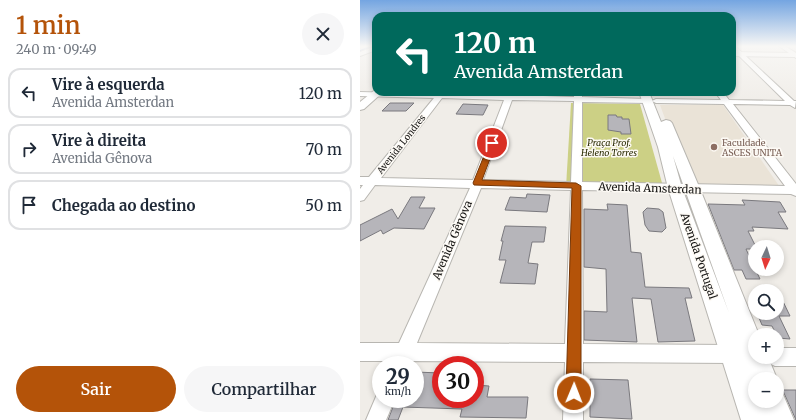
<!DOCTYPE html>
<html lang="pt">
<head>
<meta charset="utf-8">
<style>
	body { margin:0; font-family:Merriweather,serif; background:#f6f6f7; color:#1f2937; height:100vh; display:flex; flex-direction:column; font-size:15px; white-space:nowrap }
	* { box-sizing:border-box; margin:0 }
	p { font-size:13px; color:#747a83 }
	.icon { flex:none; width:22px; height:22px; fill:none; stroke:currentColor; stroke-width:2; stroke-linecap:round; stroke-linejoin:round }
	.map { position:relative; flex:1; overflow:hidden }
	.panel { display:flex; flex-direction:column; background:#fff; width:360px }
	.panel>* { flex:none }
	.top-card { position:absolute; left:12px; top:12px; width:364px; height:84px; border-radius:12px; box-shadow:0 2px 6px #0003; background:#00695c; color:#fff; overflow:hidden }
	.needle { width:26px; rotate:184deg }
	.controls { position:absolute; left:388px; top:240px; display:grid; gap:8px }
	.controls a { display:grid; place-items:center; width:36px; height:36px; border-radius:50%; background:#fff; box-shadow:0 2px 6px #0003; font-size:20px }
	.speed { position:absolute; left:12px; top:356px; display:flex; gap:8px; font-size:20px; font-weight:700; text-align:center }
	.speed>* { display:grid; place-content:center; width:52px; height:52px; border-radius:50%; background:#fff; box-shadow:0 2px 6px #0003; line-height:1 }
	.speed small { font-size:10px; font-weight:400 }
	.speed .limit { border:6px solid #d22; background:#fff; color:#111 }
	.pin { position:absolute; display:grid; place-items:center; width:34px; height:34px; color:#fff; margin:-17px; border:2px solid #fff; border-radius:50%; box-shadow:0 1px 4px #0007 }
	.me { position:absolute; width:44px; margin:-22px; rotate:1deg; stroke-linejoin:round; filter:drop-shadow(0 0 3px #0008) }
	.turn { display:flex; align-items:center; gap:14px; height:84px; padding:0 16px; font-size:18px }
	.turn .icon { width:52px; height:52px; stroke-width:2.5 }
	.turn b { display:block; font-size:28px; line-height:34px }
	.round { display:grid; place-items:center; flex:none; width:42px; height:42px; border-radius:21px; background:#f6f6f7 }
	.overview { display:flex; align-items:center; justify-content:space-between; height:68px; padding:0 16px }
	h1 { font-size:24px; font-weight:600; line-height:30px; color:#b45309 }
	.primary-button { display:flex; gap:8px; margin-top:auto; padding:8px 16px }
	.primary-button a { flex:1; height:46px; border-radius:24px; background:#b45309; color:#fff; font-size:16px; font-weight:600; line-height:46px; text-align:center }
	.primary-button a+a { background:#f6f6f7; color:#1f2937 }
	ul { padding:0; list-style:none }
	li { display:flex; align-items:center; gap:12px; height:50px; margin:0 8px 6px; padding:0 8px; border:2px solid #e0e1e3; border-radius:12px }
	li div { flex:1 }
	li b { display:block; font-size:15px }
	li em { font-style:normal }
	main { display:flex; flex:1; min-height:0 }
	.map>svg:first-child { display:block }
	.built { fill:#eae3d7 }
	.green { fill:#ccd085 }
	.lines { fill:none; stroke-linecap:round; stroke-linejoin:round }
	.canal { fill:#678ed7; fill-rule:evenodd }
	.building { fill:#b6b5ba; stroke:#7a797e }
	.minor-casing { stroke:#b8b6b1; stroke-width:2 }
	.tertiary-casing { stroke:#b8b6b1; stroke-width:2 }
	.minor { fill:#fff; fill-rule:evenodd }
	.tertiary { fill:#fff; fill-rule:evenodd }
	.route { fill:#b45309; stroke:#753606 }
	.education-dot { fill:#8d6e63; stroke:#fdfaf5; stroke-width:1.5 }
	.labels { text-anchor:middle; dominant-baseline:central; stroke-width:3; stroke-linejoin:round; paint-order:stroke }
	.far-park-label { font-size:9px; font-style:italic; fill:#2c2d04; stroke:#fdfaf5 }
	.far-education-label { font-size:9px; fill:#785e54; stroke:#fdfaf5; text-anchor:start }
	.far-street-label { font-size:9px; fill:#161514; stroke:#fdfaf5 }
	.street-label { font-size:11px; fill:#161514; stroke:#fdfaf5 }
</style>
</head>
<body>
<main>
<section class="panel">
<div class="overview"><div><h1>1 min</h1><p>240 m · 09:49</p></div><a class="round"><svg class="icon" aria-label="close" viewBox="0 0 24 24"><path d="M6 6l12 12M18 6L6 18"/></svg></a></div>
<ul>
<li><svg class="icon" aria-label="left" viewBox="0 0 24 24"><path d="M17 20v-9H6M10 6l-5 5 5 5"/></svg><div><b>Vire à esquerda</b><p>Avenida Amsterdan</p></div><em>120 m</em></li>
<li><svg class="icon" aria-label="right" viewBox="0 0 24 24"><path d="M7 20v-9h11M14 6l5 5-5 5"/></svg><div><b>Vire à direita</b><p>Avenida Gênova</p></div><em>70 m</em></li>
<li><svg class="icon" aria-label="arrive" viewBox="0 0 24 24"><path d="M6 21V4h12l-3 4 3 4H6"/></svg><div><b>Chegada ao destino</b></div><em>50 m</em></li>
</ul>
<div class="primary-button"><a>Sair</a><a>Compartilhar</a></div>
</section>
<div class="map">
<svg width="436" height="420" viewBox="0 0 436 420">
	<rect width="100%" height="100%" fill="#f0ede8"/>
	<path class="built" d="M300,105h63l59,85 -91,-1z"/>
	<path class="green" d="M211,103l69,1 24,86 -98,-3z"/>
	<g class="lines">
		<path class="canal" d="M10,46l6,1 -16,7v-4z"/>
	</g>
	<path class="building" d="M30,103h24l-8,8h-24z
		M103,104l25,1 -5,10 -27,-1z
		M248,115h8l1,2h5v2h7l2,15h-10v-2l-13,-2z
		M167,194l23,1 -3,17 -42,-2 5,-13 16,1z
		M51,197h14l-6,11h16l-11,21 -30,-1 -11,6 -2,-4 -21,11v-16l32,-16 6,10z
		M382,200l38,2 6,10h-8l10,17 -36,-2 2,4h-6l8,16 -1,2h-9l14,30h-14l-4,-9h-8l-26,-66 37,1z
		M247,204l20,1 4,47 10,1 4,34 44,1 3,10h-7l10,43 -37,1 -7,-43 -19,-1 5,44 -53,-2v-29l23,1 -1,-43 -22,-2v-58l24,1z
		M287,208l12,1 4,3 3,16 -4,4 -13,-1 -4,-6 -2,-13z
		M145,226l41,1 -2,15h-12l-4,21 10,1 -3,20 -35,-1 6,-23h-7l4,-19h-2z
		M417,289l13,27h-11l11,23 -12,-1 -6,-12 -10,-1 -5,-12h20z
		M55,372l26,1v26h34v-14l14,1 -2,11h41l-2,21 -66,-1 2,-8 -59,-2 -5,13h-10l8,-21h19z
		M230,379l38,1 4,39 -42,-2z
		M421,390h15v30l-13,-29z"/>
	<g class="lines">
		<g class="minor-casing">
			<path id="minor" d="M16,46v4l-16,6v-4z
				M372,46h3l59,55h2l-1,7 -5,-3 -57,-1 63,80v12l-5,-2 -209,-4 1,154 149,1 6,3 3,6 -3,6 -6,3 -149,-1v58h-20l2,-58 -155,-1 -2,4h-18l2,-4h-32v-18h39l71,-155 -95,-3 -11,15 -4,1v-12l3,-4h-3v-8h9l65,-79 -74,-2v-4l78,2 1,-2h6v2l61,1 1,-3h8l-2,3 61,2v-5h8v5l65,2h3v4l-68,-1v80l203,4 -61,-82 -68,-1 -4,-2 4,-2 65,1 -6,-8h8l6,8 56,1 -53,-52zM82,98l62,2 -31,80 -92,-2zM152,100l62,1 -3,81 -88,-2zM121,188l90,2 -6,154 -148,-1z
				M419,46h6l11,7v5z
				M417,348h19v18h-21l-6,-3 -3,-6h11z
				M21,391v8h14l-9,21h-20l12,-28z"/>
		</g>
		<g class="tertiary-casing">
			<path id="tertiary" d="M372,52l64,1v4l-64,-1z
				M15,90h1v2h7l-19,17 -4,1v-8z
				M279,92h10l12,30 5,-2 4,1 2,2 28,66 59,146h-4v22h13l9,22h-22v22h22v-11l5,2 12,28h-53l-73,-232 -10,-41zM313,156l56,157 -47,-125z"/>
		</g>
		<use href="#minor" class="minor"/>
		<use href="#tertiary" class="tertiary"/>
	</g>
	<linearGradient id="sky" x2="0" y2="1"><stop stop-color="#74a5e1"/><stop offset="0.44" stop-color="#f8f7f5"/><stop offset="1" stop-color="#f8f7f5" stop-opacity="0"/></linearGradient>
	<rect width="436" height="105" fill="url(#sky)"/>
	<path class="route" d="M130,141h2l4,2 -14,37 94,3 5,3v207l-2,5 -5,3 -5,-3 -3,-5 6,-205 -98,-3 -1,-2z"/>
	<circle class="education-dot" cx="354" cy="147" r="4"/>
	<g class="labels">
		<g class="far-park-label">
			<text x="249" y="142">Praça Prof.<tspan x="249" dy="10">Heleno Torres</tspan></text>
		</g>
		<g class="far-education-label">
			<text x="362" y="142">Faculdade<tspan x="362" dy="10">ASCES UNITA</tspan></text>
		</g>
		<g class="far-street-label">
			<text transform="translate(41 144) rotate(-52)">Avenida Londres</text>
		</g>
		<g class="street-label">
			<text transform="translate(290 188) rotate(2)">Avenida Amsterdan</text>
			<text transform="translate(92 240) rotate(-67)">Avenida Gênova</text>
			<text transform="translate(339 256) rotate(71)">Avenida Portugal</text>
		</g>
	</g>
</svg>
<div class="controls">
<a><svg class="needle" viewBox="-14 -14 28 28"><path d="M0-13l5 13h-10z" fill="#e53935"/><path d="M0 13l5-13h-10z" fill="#747a83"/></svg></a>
<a><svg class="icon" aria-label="search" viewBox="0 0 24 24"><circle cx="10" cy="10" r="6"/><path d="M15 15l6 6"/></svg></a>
<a>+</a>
<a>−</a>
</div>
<div class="speed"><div>29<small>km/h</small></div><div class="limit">30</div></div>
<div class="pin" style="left:132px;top:143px;background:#d93025"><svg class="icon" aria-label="arrive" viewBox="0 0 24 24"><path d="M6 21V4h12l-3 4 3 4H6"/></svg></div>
<svg class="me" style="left:214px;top:393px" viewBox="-20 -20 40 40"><circle r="17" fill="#b45309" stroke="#fff" stroke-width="3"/><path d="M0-11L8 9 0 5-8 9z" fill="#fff"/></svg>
<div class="top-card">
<div class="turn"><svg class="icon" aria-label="left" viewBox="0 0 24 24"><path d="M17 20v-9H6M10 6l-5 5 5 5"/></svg><div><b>120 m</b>Avenida Amsterdan</div></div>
</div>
</div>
</main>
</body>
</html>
